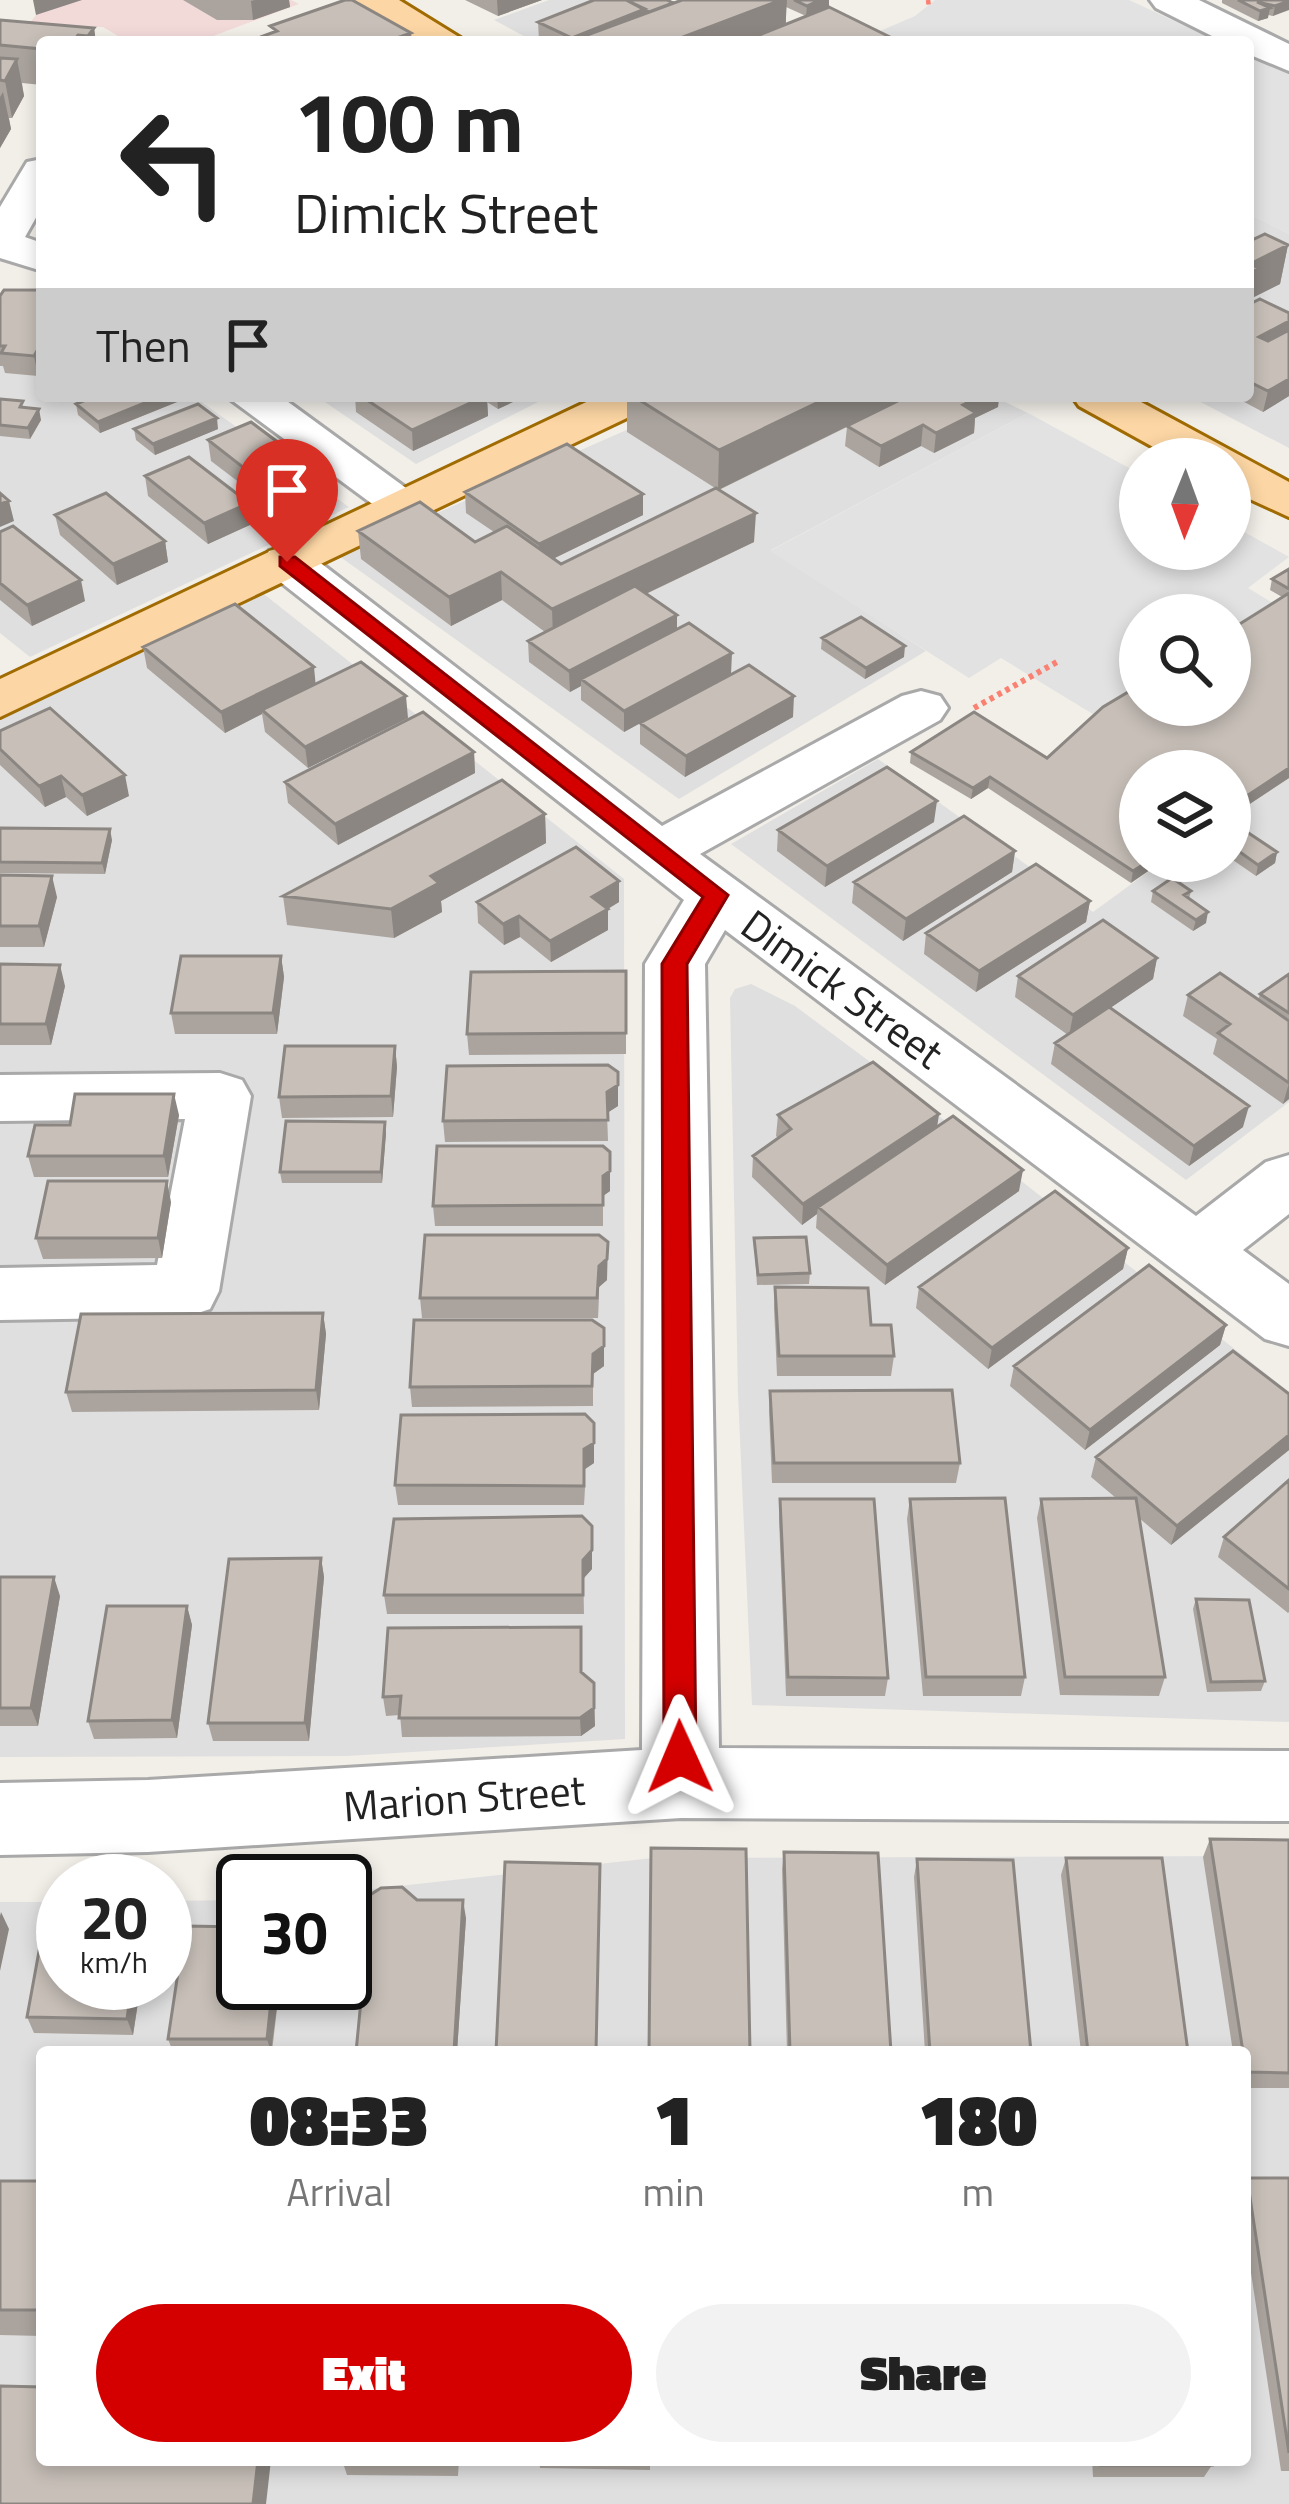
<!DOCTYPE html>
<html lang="en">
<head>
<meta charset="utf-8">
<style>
	body { margin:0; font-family:"Titillium Web",sans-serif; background:#f2f2f2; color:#222; height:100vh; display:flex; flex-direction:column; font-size:45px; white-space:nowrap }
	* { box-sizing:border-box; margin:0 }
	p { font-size:39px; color:#767676 }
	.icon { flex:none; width:66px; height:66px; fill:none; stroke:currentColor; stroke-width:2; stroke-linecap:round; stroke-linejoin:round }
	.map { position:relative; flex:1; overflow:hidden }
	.side { position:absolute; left:36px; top:2046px; width:1215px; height:420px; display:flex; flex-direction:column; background:#fff; border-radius:12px; box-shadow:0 6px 18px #0003 }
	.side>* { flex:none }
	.top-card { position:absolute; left:36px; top:36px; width:1218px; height:366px; border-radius:12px; box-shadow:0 6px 18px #0003; background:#fff; color:#222; overflow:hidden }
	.needle { width:78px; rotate:181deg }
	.buttons { position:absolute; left:1119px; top:438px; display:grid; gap:24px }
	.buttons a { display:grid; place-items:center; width:132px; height:132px; border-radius:50%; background:#fff; box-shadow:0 6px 18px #0003; font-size:60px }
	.speed { position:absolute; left:36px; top:1854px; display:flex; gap:24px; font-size:60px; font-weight:700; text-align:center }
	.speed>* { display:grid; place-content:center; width:156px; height:156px; border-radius:50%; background:#fff; box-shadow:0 6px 18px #0003; line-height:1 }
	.speed small { font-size:30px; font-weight:400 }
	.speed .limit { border:6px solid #111; border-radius:18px; background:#fff; color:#111 }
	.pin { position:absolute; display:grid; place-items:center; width:102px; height:102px; color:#fff; margin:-123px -51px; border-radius:50% 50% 50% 0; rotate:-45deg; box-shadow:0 0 12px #0007 }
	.pin .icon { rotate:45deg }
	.me { position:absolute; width:132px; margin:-66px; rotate:359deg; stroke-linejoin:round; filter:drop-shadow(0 0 9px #0008) }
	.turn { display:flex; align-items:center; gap:42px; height:252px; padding:0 60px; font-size:54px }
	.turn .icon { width:156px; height:156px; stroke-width:2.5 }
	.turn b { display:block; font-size:84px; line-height:102px }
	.then { display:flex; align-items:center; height:114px; padding:0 60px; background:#0003; gap:24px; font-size:45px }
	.eta { display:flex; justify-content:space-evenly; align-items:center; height:204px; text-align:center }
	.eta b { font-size:72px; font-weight:800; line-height:84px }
	.action { display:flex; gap:24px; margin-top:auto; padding:24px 60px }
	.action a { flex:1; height:138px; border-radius:72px; background:#d40000; color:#fff; font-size:48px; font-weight:800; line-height:138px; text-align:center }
	.action a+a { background:#f2f2f2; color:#222 }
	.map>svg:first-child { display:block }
	.residential { fill:#e0dfdf; fill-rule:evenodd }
	.commercial { fill:#f2dad9 }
	.parking { fill:#e2e2e2 }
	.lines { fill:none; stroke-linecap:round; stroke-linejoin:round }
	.minor-casing { stroke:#a9a9a9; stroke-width:6 }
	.major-casing { stroke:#a06b00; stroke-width:6 }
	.path-far1 { stroke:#fa8072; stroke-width:4.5; stroke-dasharray:4.5 4.5; stroke-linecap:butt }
	.path { stroke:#fa8072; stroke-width:6; stroke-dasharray:4.5 4.5; stroke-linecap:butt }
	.minor { fill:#fff; fill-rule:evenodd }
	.major { fill:#fcd6a4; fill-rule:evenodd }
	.wall { fill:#aba49e }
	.shaded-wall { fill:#8b8681 }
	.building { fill:#c7bfb8; stroke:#8b8681; stroke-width:3 }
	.route { fill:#d40000; stroke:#8a0000; stroke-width:3 }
	.labels { text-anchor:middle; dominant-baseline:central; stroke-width:9; stroke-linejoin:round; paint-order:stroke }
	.street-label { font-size:42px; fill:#222; stroke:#fff }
</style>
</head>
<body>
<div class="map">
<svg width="1289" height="2504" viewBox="0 0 1289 2504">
	<rect width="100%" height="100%" fill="#f2efe9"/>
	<path class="residential" d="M549,0h47l19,42h-80l-41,-22z
		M1248,213l41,21v214l-100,-52h59z
		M42,290v106h151l156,111 -319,150 -30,-24v-315l16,-27z
		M316,396h234l-134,68z
		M704,396h289l35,17 -257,137 155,101 -247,148 -340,-243z
		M260,591l364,288 1,860 -278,17 -347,1v-1037z
		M878,759l215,153 70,-51h67v-44l59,-39v324l-103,78 -455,-336z
		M751,984l44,22 82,61 412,325v330l-537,-17 -14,-311 -8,-396 5,-9z
		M1289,1856v648h-1289v-602h63v81h102v-82l78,-1v83h102v-91l308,-34zM42,2052h1203v408h-1203z"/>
	<path class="commercial" d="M37,0h254l8,4 -102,38h-69l-25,-15 -78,2 11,-14z"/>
	<path class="parking" d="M935,0h194l90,42 -355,-4 51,-22z
		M1248,55l41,19v160l-41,-21z
		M1028,413l112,61v75h90v-25l59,33 -41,31 33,20 -51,31v-24h-90v80l-39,24 -100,-61 -32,20 -199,-127z"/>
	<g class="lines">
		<g class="minor-casing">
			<path id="minor" d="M1150,0h49l90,44v27l-41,-17v-12h-24l-68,-34z
				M42,159v48l-17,30 17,6v28l-42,-13v-51l27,-45z
				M226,396h54l152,111 -8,10 -17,5 -17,-5z
				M287,547l18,4 357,275 240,-130 19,-5 19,5 8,12 -8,12 -240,134 496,362 70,-54 23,-7v59l-46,36 46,34v62l-24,-7 -540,-409 -20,34 14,784 570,3v70l-608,-3 -533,34 -148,3v-72l148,-3 494,-30 3,-786 39,-64 -415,-327 -7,-11 7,-11z
				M220,1073l22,7 9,16 -32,195 -9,18 -24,8 -186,3v-52l157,-3 28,-146 -185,2v-46z"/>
		</g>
		<g class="major-casing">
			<path id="major" d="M352,0h47l68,42h-48z
				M599,396h60l-7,10 -652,311v-38z
				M1072,396h58l159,86v35l-59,-27v-31h-55l-96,-53z"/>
		</g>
		<path class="path-far1" d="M928,0l1,7"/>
		<path class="path" d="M974,708l83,-46"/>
		<use href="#minor" class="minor"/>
		<use href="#major" class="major"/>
	</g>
	<path class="wall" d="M183,0h106l1,7 -37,13h-36z
		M465,0h77l-44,16z
		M682,0h147v6l-23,10 -20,-9v18l108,17 -355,-1 -1,-19 135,-19z
		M1222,0h67l-16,16 -5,-1v3l-10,3 -36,-18z
		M0,20l94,8 2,14h-54v43l-20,-2 2,13 -12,22h-3l2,11 -11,19z
		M1248,242l40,3 -8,39 -28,14 -1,5 38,10v83l-26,16 -30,-16h15z
		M42,290l-4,86 -33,-3 -2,-7h-3v-70z
		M95,396h86l1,4 -82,33 -22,-18 -2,-11z
		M355,396h171l-28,13 -11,-7 1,14 -75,35 -57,-39z
		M627,396h372l-1,11 -23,11 -1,15 -40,20 -13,-7 -42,21 -34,-21 2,-19 -128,63 35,52 -108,52 31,21v14l54,45 62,43 -108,60 -45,-33v-21l-16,9 -43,-32v-14l-11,6 -41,-30 -1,-21 17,-9 -43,-32 -51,26 -90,-67 -3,-28 117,11 19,-10 -28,-19 -1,-21 178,23 -90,44 8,5 154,-76 -88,-56z
		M0,399l24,9 17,12 -11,19 -30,-3z
		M134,429h84l-63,26 -19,-15z
		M208,440l103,27 2,21 -43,18 -59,-45z
		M145,476l107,48 -44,20 -60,-48z
		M55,515l110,26 3,21 -51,23 -57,-50z
		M0,532l85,69 -53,25 -32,-26z
		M1289,569v209l-59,39v-46l-90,90 -9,22 -143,-95 -17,11 -61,-36 1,-11 136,6 235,-161 -12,-7 2,-11z
		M822,638l82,19 -39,22 -44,-30z
		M143,647l173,37 92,34 -100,50 -43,-36 -3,-18 -37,19 -78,-65z
		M0,731l129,65 -42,20 -21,-19 -21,10 -45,-42z
		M474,752l1,21 -137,72 -50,-42 -3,-21z
		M545,814l1,29 -105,58 1,11 -48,26 -107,-13 -4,-29z
		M934,822l-109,65 -48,-36 1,-21z
		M0,828l112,12 -7,34 -105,-1z
		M1230,831l47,21 -2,11 -19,13 -26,-18z
		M1015,851l-3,21 -109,69 -51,-38 2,-21z
		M0,875l57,22 -13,50h-44z
		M1153,891h38l-2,8 17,24 -13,8 -42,-29z
		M1090,901l-4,21 -110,70 -52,-38 2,-21z
		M477,902h142l-11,7v21l-57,32 -31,-25 -16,8 -26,-22z
		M281,956l3,21 -7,57h-102l-4,-21z
		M1157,958l-4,21 -43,29 133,119 -54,39 -138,-102 4,-21 13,-8 -53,-38 3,-21z
		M0,964l65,22 -14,59h-51z
		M626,971v83l-157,1 -2,-21z
		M1289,974v125l-6,5 -70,-50 4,-15 -34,-23 5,-21 70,5 2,-6z
		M395,1046l2,21 -4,50 -111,1 -3,-21z
		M618,1106l-11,7 1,28 -163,1 -2,-21z
		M179,1115l-11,62h-134l-6,-21 42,-31z
		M778,1115l159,12 82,64 -134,94 -69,-57 1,-14 -15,11 -50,-48 1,-21 25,-18 -2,-2z
		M386,1133l-4,50h-100l-2,-11z
		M610,1152v39l-7,5v30h-168l-2,-20z
		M171,1202l-9,56 -119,1 -7,-21z
		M754,1238l56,35 -1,11 -52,1z
		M1128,1248l-5,21 -135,100 -72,-61 3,-21z
		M607,1280l-8,7 -1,31h-176l-2,-20z
		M775,1287l96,38 23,31 -3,20h-114l-3,-68z
		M323,1313l3,21 -7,76 -247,2 -6,-20z
		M1226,1325l-6,20 -135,105 -75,-64 4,-20z
		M604,1328v38l-11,8v32l-181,1 -2,-20z
		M770,1391l190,72 -4,20h-184l-3,-72z
		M1289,1394v56l-118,95 -32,-27 26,159 -6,19 -99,-1 -23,-177 4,-19 75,-1 -25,-21 5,-20z
		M594,1423v40l-9,6 -1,36h-186l-3,-20z
		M1289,1480v132l-1,1 -70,-56 6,-20z
		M780,1499l108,179 -3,18h-99l-7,-177z
		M910,1499l115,178 -4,19h-98l-16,-177z
		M321,1558l3,19 -15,164h-96l-5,-18z
		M592,1569l-9,10 1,35h-197l-3,-19z
		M0,1577l60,19 -22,130h-38z
		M1196,1599l69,82 -4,10 -54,1 -14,-83z
		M187,1606l5,19 -15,113 -83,1 -6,-18z
		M582,1672l13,54 -14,10 -179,1 -2,-22 -14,1 -3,-19z
		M1210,1839l79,1v248h-44v-36h-12l-30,-195z
		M784,1852l107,200h-104l-5,-183z
		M1066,1858l122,194h-107l-20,-177z
		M917,1859l114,193h-106l-11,-175z
		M417,1900l49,18 -9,134h-101l11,-117h-3l-4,-17z
		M63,1983h78l-8,52 -99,-2 -7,-16z
		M280,1983l-8,69h-99l-5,-13z
		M1247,2178h42v293h-8l-36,-238v-52z
		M0,2181h42v155l-42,-1z
		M342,2460h117l-1,16 -111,-1z
		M539,2460h111v10l-110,-2z
		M713,2460h111l-1,3 -110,-1z
		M905,2460h111l-1,3h-110z
		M1092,2460h119l1,5 -8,12h-111z"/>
	<path class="shaded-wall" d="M33,0h49l-46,15z
		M255,0h34l1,7 -37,13 -2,-19z
		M497,0h45l-44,16z
		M781,0h6l-2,34 -20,8h-95z
		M820,0h9v6l-23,10 1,-10z
		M1289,1v9l-16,6 2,-10z
		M1270,8l-2,10 -10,3 2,-10z
		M645,9v19l-58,7v7h-15v-4z
		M94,28l2,14h-7l-1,-6z
		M411,33l1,9h-26z
		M17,59l7,37 -12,22 -7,-37z
		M3,92l8,37 -11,19v-51z
		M1288,245l-8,39 -28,14 -2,9 -2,1v-35l2,-9z
		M1289,321v18l-34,18 4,-20z
		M42,342v28l-4,6 -4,-20z
		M1289,379v17l-26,16 5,-21z
		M162,396h19l1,4 -82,33 -2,-11z
		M487,396l1,20 -75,35 -1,-21z
		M497,396h29l-28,13z
		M831,396h78l-191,94 1,-40z
		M981,396h18l-1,11 -23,11 -1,15 -40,20 2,-20 27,-28z
		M39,409l2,11 -11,19 -2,-11z
		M217,418l1,11 -63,26 -2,-11z
		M923,425l-2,21 -42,21 2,-21z
		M311,467l2,21 -43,18 -3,-20z
		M643,494v21l-103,50 -1,-21z
		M9,501l5,20 -14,6v-23z
		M249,503l3,21 -44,20 -4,-21z
		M756,513l-2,29 -201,96 -1,-29z
		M165,541l3,21 -51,23 -4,-21z
		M501,572l1,28 -51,26 -2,-29z
		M81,580l4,21 -53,25 -5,-21z
		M677,615v21l-96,43v7l-11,6 -1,-21z
		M905,646l-1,11 -39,22 1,-11z
		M732,653l-1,21 -107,58v-21z
		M314,667l2,21 -54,22v4l-37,19 -4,-21z
		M406,696l2,22 -100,50 -3,-21z
		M794,696l-1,21 -108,60 1,-21z
		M474,752l1,21 -137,72 -3,-21z
		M1289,768v10l-59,39v-10z
		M125,775l4,21 -42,20 -5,-21z
		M61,776l5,21 -21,10 -6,-21z
		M990,777l-2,11 -17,11 2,-11z
		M937,801l-3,21 -109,65 2,-21z
		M545,814l1,29 -105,58 1,11 -48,26 -3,-29 40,-33z
		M110,829l2,11 -7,34 -3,-11z
		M1015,851l-3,21 -109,69 3,-22z
		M1277,852l-2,11 -19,13 2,-11z
		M1149,861h14l-32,22 2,-12z
		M52,876l5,21 -13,50 -5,-21z
		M619,881v21l-15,9 4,-2v21l-57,32 -1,-21 42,-44z
		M1090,901l-4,21 -110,70 3,-21z
		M1208,912l-2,11 -13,8 3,-11z
		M519,916l1,21 -16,8 -1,-21z
		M281,956l3,21 -7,57 -4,-21z
		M1157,958l-4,21 -84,57 4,-21z
		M60,965l5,21 -14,59 -5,-21z
		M395,1046l2,21 -4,50 -2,-21z
		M1289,1083v16l-6,5z
		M618,1085v21l-11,7v-21z
		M174,1094l5,21 -11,62 -4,-21z
		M1249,1106l-6,21 -54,39 5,-20z
		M939,1114l-3,21 -118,72 -1,7 -15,11 1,-21z
		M385,1122l1,11 -4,50 -1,-11z
		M1023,1170l-4,21 -134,94 2,-20z
		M610,1171v20l-7,5v30v-50z
		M167,1181l4,21 -9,56 -4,-20z
		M608,1242l-1,38 -8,7 -1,31 1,-52z
		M1128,1248l-5,21 -135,100 4,-21z
		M323,1313l3,21 -7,76 -3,-20z
		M1226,1325l-6,20 -135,105 5,-20z
		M604,1346v20l-11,8v32v-52z
		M1289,1435v15l-118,95 6,-19z
		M594,1443v20l-9,6 -1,36v-56z
		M592,1526v43l-9,10 1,35 -1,-54z
		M321,1558l3,19 -15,164 -4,-18z
		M54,1577l6,19 -22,130 -7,-18z
		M187,1606l5,19 -15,113 -5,-18z
		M594,1683l1,43 -14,10 -1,-18z
		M463,1900l3,18 -9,134h-3z
		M1,1912l8,17 -9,42v-55z
		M132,1983h9l-8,52 -6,-16z
		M273,1983h7l-9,69 -4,-13z
		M258,2460h13l-5,44h-13z"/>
	<path class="building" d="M345,0h7l59,33 -25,9h-113l-10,-6 14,-5 -7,-5z
		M594,0h32l19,9 -73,29 -34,-16z
		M626,0h41l6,3 -24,9z
		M682,0h99l-111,42h-69l-14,-7z
		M794,0h26l-13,6z
		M1238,0h51v1l-14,5 -18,-4 13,6 -10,3z
		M829,7l65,32 -8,3h-144z
		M0,20l94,8 -6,8 -10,-1 -5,7h-31v7l-42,-4z
		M0,58l17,1 -12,22 -5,-1z
		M1265,234l23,11 -38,19 8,4 -10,5v-31z
		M4,290h38v52l-8,14 -33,-3 4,-7h-5v-50z
		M1260,299l29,14v8l-30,16 9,4 21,-11v49l-21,12 -20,-10v-76z
		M95,396h67l-64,26 -22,-18z
		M361,396h124l-73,34z
		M633,396h198l-112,54z
		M908,396h73l-18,9 13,8 -40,20 -13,-8 -42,21 -34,-20z
		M0,399l23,2 -3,6 19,2 -11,19 -28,-3z
		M198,404l19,14 -64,26 -19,-15z
		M251,422l60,45 -44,19 -59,-46z
		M567,444l76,50 -104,50 -74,-52z
		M189,457l60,46 -45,20 -59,-47z
		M716,488l40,25 -204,96 -51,-37 -52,25 -91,-66 62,-29 55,40 32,-16 54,38z
		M0,493l9,8 -9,3z
		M106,493l59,48 -52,23 -58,-49z
		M13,526l68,54 -54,25 -27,-22v-51z
		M1289,569v20l-17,-10z
		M635,586l42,29 -108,56 -41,-30z
		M1289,593v175l-59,39v-36h-90v90h9l-16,10 -143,-94 -17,11 -62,-36 63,-40 73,46 56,-51 37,-22v20h90v-75z
		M235,604l79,63 -93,45 -78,-65z
		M861,617l44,29 -39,22 -44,-30z
		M689,623l43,30 -108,58 -43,-32z
		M361,662l45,34 -101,51 -43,-37z
		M749,665l45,31 -108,60 -46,-33z
		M50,708l75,67 -43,20 -21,-19 -22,10 -39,-37v-18z
		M423,712l51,40 -139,72 -50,-42z
		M887,767l50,34 -110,65 -49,-36z
		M502,780l43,34 -114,62 8,7 -48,26 -108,-13z
		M964,816l51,35 -109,68 -52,-37z
		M1238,826l39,26 -19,13 -28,-20v-14z
		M0,828l110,1 -8,34 -102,-1z
		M576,847l43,34 -27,16 16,12 -58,32 -31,-25 -16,8 -26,-22z
		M1036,864l54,37 -111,70 -53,-38z
		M0,875l52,1 -13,50h-39z
		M1172,878l19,13 -7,4 24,17 -12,8 -43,-29z
		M1103,920l54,38 -84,57 -55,-39z
		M181,956h100l-8,57h-102z
		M0,964l60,1 -14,59h-46z
		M626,971v62l-159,1 4,-62z
		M1220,973l69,48v62l-71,-50 12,-9 -42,-29z
		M1289,974v39l-29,-19z
		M1109,1007l140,99 -55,40 -139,-103z
		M285,1046h110l-4,50 -112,1z
		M873,1062l66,52 -136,90 -50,-48 38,-27 -13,-14z
		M608,1065l10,7v13l-11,7 1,28 -165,1 4,-55z
		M75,1094h99l-10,62h-136l7,-31h35z
		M953,1116l70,54 -136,95 -69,-58z
		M286,1121l99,1 -4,50h-101z
		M437,1146h166l7,6v19l-7,5v29l-170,1z
		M48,1181h119l-9,57h-122z
		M1055,1191l73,57 -136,100 -73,-61z
		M425,1235h174l9,7 -1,17 -8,7 -2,32h-177z
		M806,1237l4,36 -52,2 -4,-37z
		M1149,1265l77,60 -136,105 -76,-64z
		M775,1287l93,1 3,37h20l3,31h-115z
		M323,1313l-7,77 -250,2 15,-78z
		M414,1320h178l12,8v18l-11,8 -1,32 -182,1z
		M1233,1351l56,43v41l-112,91 -81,-69z
		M952,1390l8,73h-186l-4,-72z
		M585,1414l9,9v20l-10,6v37l-189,-1 6,-70z
		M1289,1480v109l-65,-52z
		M1005,1498l20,179h-99l-16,-178z
		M1136,1498l29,179h-100l-24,-178z
		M780,1499h94l14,179 -100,-1z
		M582,1516l10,10v24l-9,10v35h-199l10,-76z
		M321,1558l-16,165h-97l21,-164z
		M0,1577h54l-23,131h-31z
		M1196,1599l53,1 16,81 -54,1z
		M107,1606h80l-15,114 -84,1z
		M581,1627v45l13,11v25l-14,10h-181l2,-22 -18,1 5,-69z
		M1210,1839l79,1v233l-43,-1 -1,-20h-2z
		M651,1848l95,1 4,203h-101z
		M784,1852l94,1 13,199h-101z
		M1066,1858h96l26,194h-100z
		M917,1859l96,1 18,192h-101z
		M505,1862l95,2 -4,188h-100z
		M402,1887l15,13h46l-9,152h-98l13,-134h-9l2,-18 19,-12z
		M48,1902h15v81h69l-5,36 -100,-2z
		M185,1926l58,1v56h30l-6,56h-99z
		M1247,2178h42v275z
		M0,2181h42v129h-42z
		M0,2386l42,1v73h216l-5,44h-253z
		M1099,2460h112l1,5h-112z"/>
	<path class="route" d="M280,557h15l433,338 -41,69 9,793 -5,10 -11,4 -12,-4 -4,-10 -2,-793 41,-67 -423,-331z"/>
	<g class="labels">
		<g class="street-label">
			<text transform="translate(843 988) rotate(36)">Dimick Street</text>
			<text transform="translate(464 1797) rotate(-4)">Marion Street</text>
		</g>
	</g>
</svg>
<div class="buttons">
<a><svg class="needle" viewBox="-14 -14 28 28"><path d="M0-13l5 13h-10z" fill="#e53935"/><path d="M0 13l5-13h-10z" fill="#767676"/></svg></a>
<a><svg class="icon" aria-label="search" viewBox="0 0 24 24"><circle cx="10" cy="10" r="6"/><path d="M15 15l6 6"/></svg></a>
<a><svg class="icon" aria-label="layers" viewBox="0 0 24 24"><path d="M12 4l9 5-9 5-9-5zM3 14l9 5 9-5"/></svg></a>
</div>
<div class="speed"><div>20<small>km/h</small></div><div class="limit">30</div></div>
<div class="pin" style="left:287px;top:562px;background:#d93025"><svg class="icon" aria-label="arrive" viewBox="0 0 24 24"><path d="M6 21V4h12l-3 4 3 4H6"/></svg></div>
<svg class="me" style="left:680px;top:1757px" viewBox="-20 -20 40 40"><path d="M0-17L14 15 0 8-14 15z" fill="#d40000" stroke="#fff" stroke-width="4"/></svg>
<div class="top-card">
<div class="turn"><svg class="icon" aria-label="left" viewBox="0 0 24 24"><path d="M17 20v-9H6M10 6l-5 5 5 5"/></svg><div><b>100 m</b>Dimick Street</div></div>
<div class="then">Then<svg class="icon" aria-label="arrive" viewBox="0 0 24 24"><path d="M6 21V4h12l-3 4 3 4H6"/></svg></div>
</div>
<section class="side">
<div class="eta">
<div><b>08:33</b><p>Arrival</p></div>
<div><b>1</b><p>min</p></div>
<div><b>180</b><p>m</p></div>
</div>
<div class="action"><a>Exit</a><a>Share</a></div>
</section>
</div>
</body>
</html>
